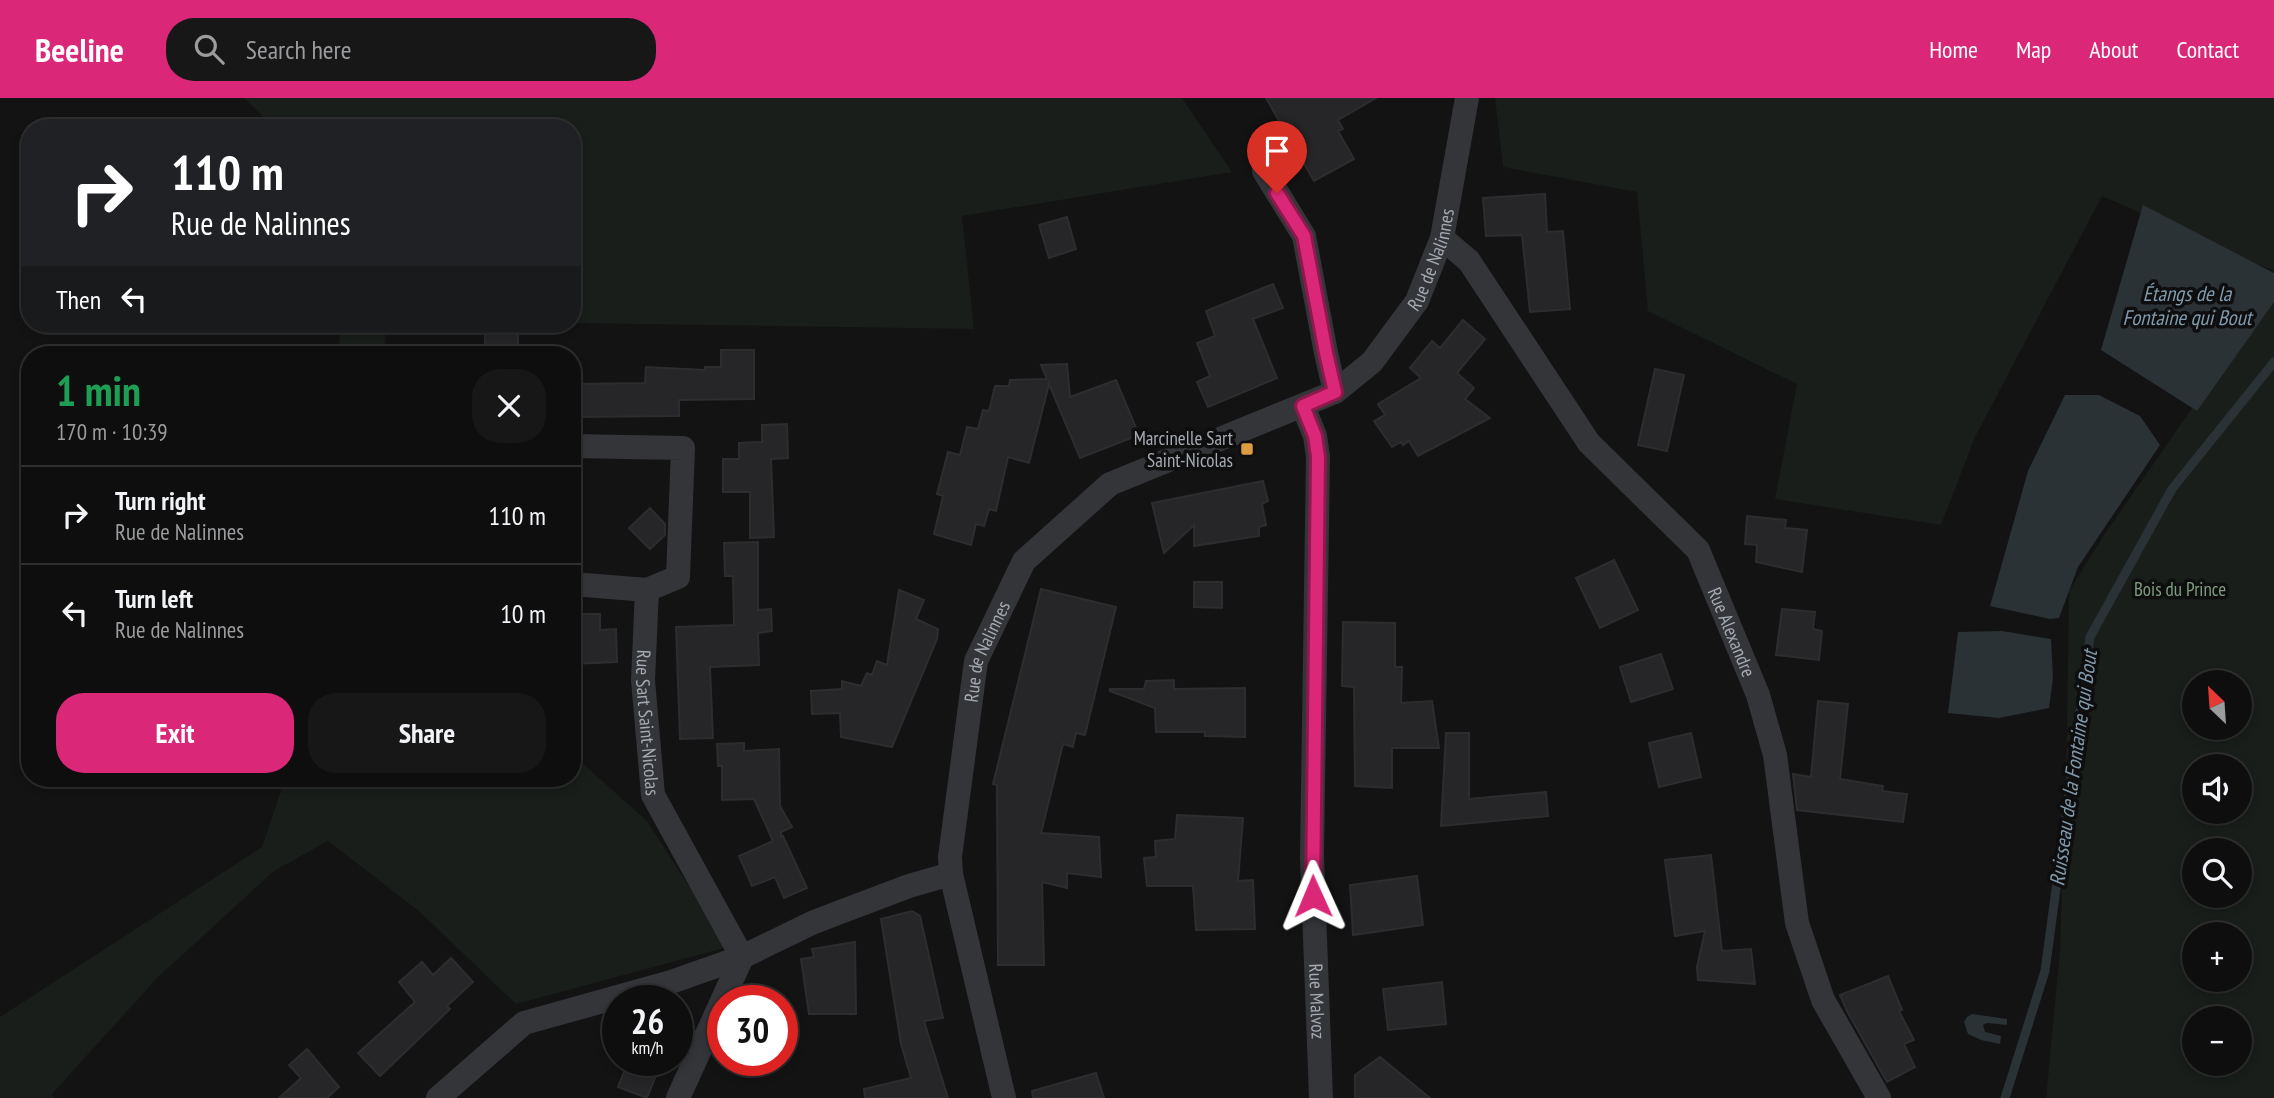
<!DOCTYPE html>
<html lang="en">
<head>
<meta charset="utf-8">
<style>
	body { margin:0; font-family:"PT Sans Narrow",sans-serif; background:#171718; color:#f1f3f6; height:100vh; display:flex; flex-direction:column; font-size:26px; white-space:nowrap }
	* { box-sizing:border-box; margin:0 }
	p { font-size:23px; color:#9b9c9e }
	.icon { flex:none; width:38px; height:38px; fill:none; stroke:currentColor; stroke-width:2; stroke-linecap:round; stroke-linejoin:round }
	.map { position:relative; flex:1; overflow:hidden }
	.sheet { position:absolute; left:21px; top:248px; width:560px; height:441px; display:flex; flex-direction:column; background:#0e0e0f; border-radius:28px; box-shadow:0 4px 10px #0003,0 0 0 2px #2e2e2f }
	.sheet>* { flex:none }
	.guide { position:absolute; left:21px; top:21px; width:560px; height:214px; border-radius:28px; box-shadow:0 4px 10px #0003,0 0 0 2px #2e2e2f; background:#202124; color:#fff; overflow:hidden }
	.needle { width:46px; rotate:335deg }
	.tools { position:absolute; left:2182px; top:572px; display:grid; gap:14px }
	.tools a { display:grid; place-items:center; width:70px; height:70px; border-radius:50%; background:#0e0e0f; box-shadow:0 4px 10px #0003,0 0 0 2px #2e2e2f; font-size:35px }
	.speed { position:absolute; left:602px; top:887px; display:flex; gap:14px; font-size:35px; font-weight:700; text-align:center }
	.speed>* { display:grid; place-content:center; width:91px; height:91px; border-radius:50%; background:#0e0e0f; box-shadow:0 4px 10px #0003,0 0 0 2px #2e2e2f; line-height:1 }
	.speed small { font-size:18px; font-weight:400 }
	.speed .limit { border:10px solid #d22; background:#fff; color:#111 }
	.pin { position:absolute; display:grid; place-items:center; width:60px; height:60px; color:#fff; margin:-72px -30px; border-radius:50% 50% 50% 0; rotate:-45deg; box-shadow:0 0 7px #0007 }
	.pin .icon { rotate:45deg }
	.me { position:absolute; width:77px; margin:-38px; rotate:359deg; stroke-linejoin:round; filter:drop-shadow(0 0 5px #0008) }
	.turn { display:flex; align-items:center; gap:24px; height:147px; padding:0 35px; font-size:32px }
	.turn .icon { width:91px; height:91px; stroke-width:2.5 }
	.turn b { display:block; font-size:49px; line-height:60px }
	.then { display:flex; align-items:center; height:66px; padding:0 35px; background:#0003; gap:14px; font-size:26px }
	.round { display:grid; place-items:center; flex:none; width:74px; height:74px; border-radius:28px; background:#171718 }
	.headline { display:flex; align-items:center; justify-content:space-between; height:119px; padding:0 35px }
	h1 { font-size:42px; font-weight:600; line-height:52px; color:#1e9e55 }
	.action { display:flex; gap:14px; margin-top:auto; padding:14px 35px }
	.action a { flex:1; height:80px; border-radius:28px; background:#db2777; color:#fff; font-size:28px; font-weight:600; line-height:80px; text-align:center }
	.action a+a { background:#171718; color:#f1f3f6 }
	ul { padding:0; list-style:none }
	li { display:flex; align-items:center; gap:21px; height:98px; padding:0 35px; border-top:2px solid #2e2e2f }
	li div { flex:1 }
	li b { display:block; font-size:26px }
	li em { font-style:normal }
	header { display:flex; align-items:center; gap:42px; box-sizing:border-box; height:98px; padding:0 35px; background:#db2777; color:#fff }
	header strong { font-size:33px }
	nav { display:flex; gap:38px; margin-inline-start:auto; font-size:24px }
	.search { width:490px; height:63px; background:#171718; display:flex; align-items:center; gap:18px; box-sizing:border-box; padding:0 24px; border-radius:28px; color:#9b9c9e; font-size:26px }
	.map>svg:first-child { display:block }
	.green { fill:#191e1a; fill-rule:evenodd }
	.water { fill:#2a3236 }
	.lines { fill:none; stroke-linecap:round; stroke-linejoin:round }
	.stream { stroke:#2a3236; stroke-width:9 }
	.building { fill:#262628; stroke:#2d2d30; stroke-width:2 }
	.street { stroke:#343539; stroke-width:24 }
	.route-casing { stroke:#8e194d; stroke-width:18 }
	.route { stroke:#db2777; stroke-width:12 }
	.poi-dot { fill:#dd9c41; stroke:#0e0e0f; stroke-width:2.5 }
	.labels { text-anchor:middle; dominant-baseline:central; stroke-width:7; stroke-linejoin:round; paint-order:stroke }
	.street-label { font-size:19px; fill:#a6abb3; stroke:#0e0e0f }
	.poi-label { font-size:19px; fill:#a6abb3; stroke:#0e0e0f; text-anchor:end }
	.park-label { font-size:19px; fill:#7f9c7f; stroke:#0e0e0f }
	.water-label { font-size:21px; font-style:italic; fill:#809aab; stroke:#0e0e0f }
</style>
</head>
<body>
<header>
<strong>Beeline</strong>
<div class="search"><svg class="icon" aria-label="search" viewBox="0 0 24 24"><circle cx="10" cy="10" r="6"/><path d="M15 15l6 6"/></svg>Search here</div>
<nav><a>Home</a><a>Map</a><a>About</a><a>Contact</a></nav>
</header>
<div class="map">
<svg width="2274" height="1000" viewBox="0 0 2274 1000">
	<rect width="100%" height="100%" fill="#131314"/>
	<path class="green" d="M244,0h938l50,74 -270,44 12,113 -402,-6v-195h-297z
		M1495,0h779v173l-172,-75 -127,241 -34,88 -166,-26 22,-115 -149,-73 -11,-119 -134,-25z
		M2274,192v808h-228l14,-148 7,-217 2,-142 35,-56zM2194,584h46v46h-46zM2194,668h46v46h-46zM2194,752h46v46h-46zM2194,836h46v46h-46zM2194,920h46v46h-46z
		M339,226h47l-1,31h-45z
		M572,656l75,67 81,126 -212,57 -96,-92 -92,-71 -54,30 -117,107 -105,116 2,4h-54v-81l262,-170 23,-68h287z"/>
	<path class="water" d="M2143,107l131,68v29l-77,109 -96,-61z
		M2065,297h34l41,21 20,29 -82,122 -19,51 -9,1 -60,-13 38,-135z
		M2002,533l49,8 2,39 -4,30 -50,10 -51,-5 10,-81z
		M1972,916l35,5v6l-20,-2 -4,2 2,7 16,4 -1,8 -19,-4 -13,-6 -4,-12 3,-5z"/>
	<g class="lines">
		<path class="stream" d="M2005,1000l40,-127 45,-334 82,-148 102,-127"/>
	</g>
	<path class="building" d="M1266,0h110l-38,22 5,9 -5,2 16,28 -40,22z
		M1545,96l2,38 16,-1 7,78 -40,3 -8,-77 -36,1 -3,-38z
		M1067,119l9,32 -27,9 -10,-33z
		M1273,186l10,24 -30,11 24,59 -69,29 -11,-25 13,-6 -13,-33 18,-7 -9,-25z
		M1463,222l22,19 -28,34 17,15 -9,11 25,19 -72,38 -9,-15 -6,4 -2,-3 -9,5 -18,-26 11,-6 -7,-11 43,-26 -11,-10 22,-27 8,7z
		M518,233v24h-33v-23z
		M721,252h33v49l-75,1v16l-107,1v-33l73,-1 1,-16 59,3v-3h16z
		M1067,266l3,33 46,-17 23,55 -59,23 -31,-74 -20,79 -21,-6 -12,54 -7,-2 -5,17 -8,-2 -5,21 -37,-11 9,-38 -6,-2 11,-42 12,3 7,-28 11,2 5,-19 6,1 6,-25h14l1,-6 37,-1 -6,-14z
		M1655,271l29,6 -17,76 -29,-6z
		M787,326l1,34 -17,1 3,78 -24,1v-46h-27v-33h16v-16l23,-1v-17z
		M1263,383l5,20 -6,3 4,21 -7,2v9l-65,10v-21l-30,28 -12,-50z
		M650,410l15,16v11l-15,14 -21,-21z
		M1747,418l39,4 -1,8 22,2 -5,42 -46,-10 1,-17 -12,-1z
		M758,444v68l13,-1 1,22 -14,2 1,32 -49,2 3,71 -33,1 -4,-112 58,-2 -1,-49h-8l-1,-33z
		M1614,462l24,50 -38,18 -24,-50z
		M1194,484h28v26l-28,-1z
		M1041,491l75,18 -31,128 -9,-2 -3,14 -10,-3 -22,89 58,4 2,40 -34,-4v15l-25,-6 2,83h-46l-1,-180 -4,-1z
		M899,492l25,10 -8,19 22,10 -1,10 -45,108 -51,-10 -1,-24 -28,1 -1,-23 31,-2v-8l19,5 6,-13 5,2 5,-14 10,4z
		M1782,511l33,3 -2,17 9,2 -3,29 -43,-5z
		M572,516h28v16l16,-1 1,33 -45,2z
		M1343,524l52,1v44h7l-1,36 31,-2 7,47h-47v40l-37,-2 -1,-99 -12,-1z
		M1661,556l12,35 -42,13 -11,-35z
		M1174,582v9l71,-1v49l-40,-1v-4h-49l-1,-24 -45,-17v-2h34l2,-8z
		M1818,603l30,3 -8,75 43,7 -1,5 25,3 -4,28 -106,-12 -4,-36 18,3z
		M1446,635h23v66l77,-7 2,24 -107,10z
		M1691,635l10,44 -42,10 -10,-44z
		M744,645v8l35,-2 1,57 12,21 -11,5v5l2,-1 24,52 -23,10 -9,-21 -23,9 -13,-30 34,-15 -19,-42 -32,1v-34h-4l-1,-22z
		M1177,717l66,3 -5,63 15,-1 2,49 -59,1 -3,-44h-46l-3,-28 12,-1 -1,-16 20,-2z
		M1711,757l11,96 29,-2 4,35 -57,-4 -1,-13 8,-36 -30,5 -10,-76z
		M1417,778l6,49 -70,10 -3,-50z
		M912,813l8,5 23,102 -19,3 24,77h-83l-1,-9 47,-11 -10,-34 -20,-125z
		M855,844l1,72h-47l-8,-55 13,-2 -2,-8z
		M451,860l22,24 -26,24 3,3 -70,67 -22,-23 57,-51 -16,-20 23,-20 11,13z
		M1888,878l14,34 -3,1 15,29 -10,4 11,23 -28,15 -39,-69 -8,-18z
		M1442,884l4,42 -58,6 -5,-41z
		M307,951l32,38 -12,11h-48l22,-20 -12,-13z
		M1380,959l50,41h-75v-23z
		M629,962h33l-15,38 -29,-11z
		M1096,975l8,25h-71l-1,-7z"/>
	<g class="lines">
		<g class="street">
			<path d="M1264,73l40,65 22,117 9,39"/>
			<path id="s1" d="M1442,140l27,23 120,182 109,107 60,145 17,60 22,168 26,77 56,98"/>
			<path id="s2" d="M1303,308l12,30 3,21 -6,400 9,241"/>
			<path d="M572,348l111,2 -5,129 -31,13 -75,-6"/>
			<path id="s3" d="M647,492l-4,90 10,115 89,162 -64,141"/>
			<path d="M438,1000l86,-75 147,-41 71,-25 72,-35 95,-36 42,-12"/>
			<path id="s4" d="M1004,1000l-53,-224 -1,-17 26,-196 48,-100 86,-77 225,-92 37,-30 45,-61 25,-63 25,-140"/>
		</g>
	</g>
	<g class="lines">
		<g class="route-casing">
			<path id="route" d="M1277,95l27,43 22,117 9,39 -32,14 12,30 3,21 -5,439"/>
		</g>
		<use href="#route" class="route"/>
	</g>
	<rect class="poi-dot" x="1240" y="344" width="14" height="14" rx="3.5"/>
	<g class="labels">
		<g class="street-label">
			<text stroke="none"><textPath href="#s4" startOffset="1082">Rue de Nalinnes</textPath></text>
			<text stroke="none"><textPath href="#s1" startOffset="495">Rue Alexandre</textPath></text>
			<text stroke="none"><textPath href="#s4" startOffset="457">Rue de Nalinnes</textPath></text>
			<text stroke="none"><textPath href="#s3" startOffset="133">Rue Sart Saint-Nicolas</textPath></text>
			<text stroke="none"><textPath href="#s2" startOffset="598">Rue Malvoz</textPath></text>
		</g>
		<g class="poi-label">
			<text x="1233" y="340">Marcinelle Sart<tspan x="1233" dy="22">Saint-Nicolas</tspan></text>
		</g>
		<g class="park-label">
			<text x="2180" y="491">Bois du Prince</text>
		</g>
		<g class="water-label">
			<text x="2187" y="195">Étangs de la<tspan x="2187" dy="24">Fontaine qui Bout</tspan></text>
			<text transform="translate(2073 670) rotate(-82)">Ruisseau de la Fontaine qui Bout</text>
		</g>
	</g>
</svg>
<div class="tools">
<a><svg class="needle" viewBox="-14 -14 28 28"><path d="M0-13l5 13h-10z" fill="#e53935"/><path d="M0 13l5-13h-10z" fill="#9b9c9e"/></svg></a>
<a><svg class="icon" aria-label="sound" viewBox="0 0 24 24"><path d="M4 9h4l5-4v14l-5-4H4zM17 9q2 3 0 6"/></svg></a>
<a><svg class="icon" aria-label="search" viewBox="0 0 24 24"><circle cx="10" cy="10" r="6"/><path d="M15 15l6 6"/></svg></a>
<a>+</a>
<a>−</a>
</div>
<div class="speed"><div>26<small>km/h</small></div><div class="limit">30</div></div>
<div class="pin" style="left:1277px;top:95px;background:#d93025"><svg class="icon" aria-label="arrive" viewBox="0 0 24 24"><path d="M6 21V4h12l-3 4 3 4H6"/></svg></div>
<svg class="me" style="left:1313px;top:798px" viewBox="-20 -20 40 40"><path d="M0-17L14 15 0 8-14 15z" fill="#db2777" stroke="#fff" stroke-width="4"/></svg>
<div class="guide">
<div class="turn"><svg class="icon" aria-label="right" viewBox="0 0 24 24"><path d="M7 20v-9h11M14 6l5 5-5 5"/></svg><div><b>110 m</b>Rue de Nalinnes</div></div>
<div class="then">Then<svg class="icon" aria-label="left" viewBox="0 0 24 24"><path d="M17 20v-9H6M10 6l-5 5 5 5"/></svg></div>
</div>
<section class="sheet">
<div class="headline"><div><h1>1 min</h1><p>170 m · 10:39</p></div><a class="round"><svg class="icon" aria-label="close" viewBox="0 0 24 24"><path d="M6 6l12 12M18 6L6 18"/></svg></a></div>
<ul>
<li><svg class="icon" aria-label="right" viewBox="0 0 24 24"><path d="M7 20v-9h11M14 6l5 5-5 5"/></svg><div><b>Turn right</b><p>Rue de Nalinnes</p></div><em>110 m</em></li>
<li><svg class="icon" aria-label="left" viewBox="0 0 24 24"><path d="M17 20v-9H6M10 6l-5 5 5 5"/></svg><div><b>Turn left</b><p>Rue de Nalinnes</p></div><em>10 m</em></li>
</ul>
<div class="action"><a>Exit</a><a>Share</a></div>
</section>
</div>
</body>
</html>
